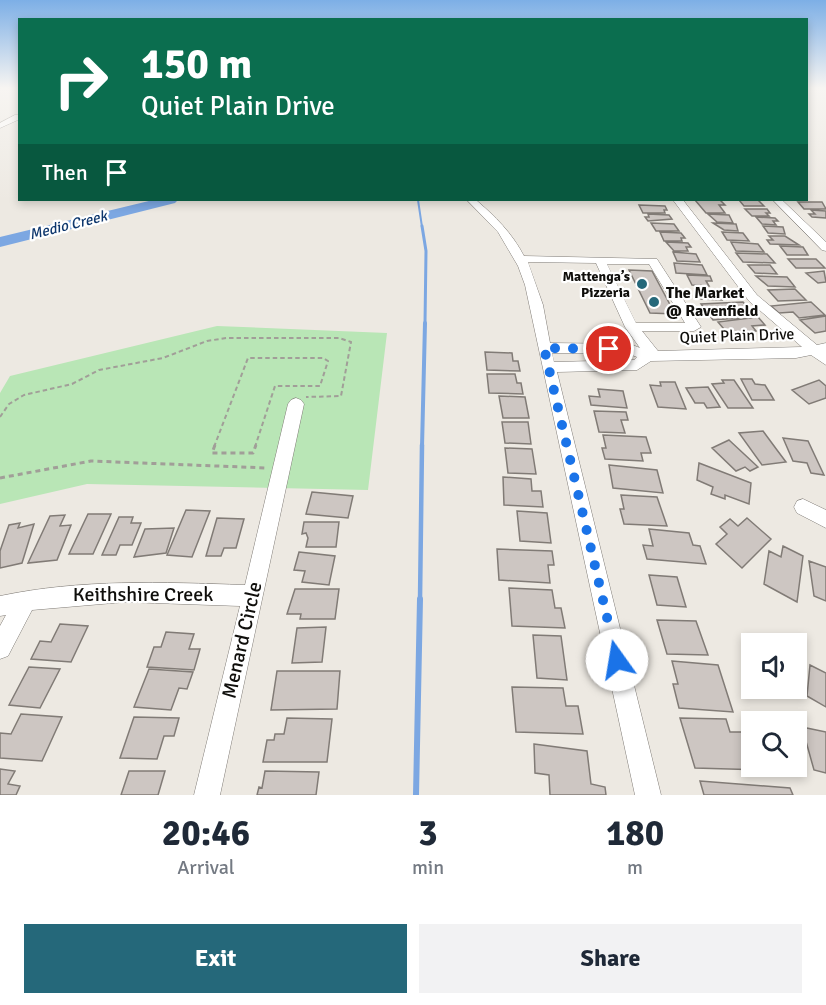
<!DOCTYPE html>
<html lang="en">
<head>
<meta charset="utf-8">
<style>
	body { margin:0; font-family:Signika,sans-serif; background:#f2f2f3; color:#1f2937; height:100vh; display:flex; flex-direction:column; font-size:22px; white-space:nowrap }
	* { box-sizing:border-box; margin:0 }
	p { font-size:20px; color:#747a83 }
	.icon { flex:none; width:33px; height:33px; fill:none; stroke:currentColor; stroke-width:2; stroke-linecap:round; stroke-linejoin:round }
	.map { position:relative; height:795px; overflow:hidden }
	.sheet { display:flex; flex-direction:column; background:#fff; flex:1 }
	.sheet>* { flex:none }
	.top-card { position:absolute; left:18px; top:18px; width:790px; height:183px; border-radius:0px; box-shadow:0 3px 9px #0003; background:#0b6e4f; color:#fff; overflow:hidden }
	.tools { position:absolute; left:741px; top:633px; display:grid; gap:12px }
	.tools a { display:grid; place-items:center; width:66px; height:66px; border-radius:0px; background:#fff; box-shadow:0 3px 9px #0003; font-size:30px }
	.pin { position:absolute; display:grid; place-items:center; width:51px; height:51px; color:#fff; margin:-26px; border:3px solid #fff; border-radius:50%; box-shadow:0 2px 6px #0007 }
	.me { position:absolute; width:66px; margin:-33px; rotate:347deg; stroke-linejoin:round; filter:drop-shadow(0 0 4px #0008) }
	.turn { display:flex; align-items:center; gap:21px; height:126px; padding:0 24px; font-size:27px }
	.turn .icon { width:78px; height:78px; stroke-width:2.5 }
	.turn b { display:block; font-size:42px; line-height:51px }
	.then { display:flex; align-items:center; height:57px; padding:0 24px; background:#0003; gap:12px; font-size:22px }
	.eta { display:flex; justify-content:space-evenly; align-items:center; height:102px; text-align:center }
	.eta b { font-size:36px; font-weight:800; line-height:42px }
	.action { display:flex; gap:12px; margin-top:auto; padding:12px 24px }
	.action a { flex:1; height:69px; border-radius:0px; background:#25687a; color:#fff; font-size:24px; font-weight:800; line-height:69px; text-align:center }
	.action a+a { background:#f2f2f3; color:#1f2937 }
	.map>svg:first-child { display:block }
	.green { fill:#b9e6b6 }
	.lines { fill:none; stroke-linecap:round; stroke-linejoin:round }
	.stream-far4 { stroke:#7ca7e2; stroke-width:2 }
	.stream-far3 { stroke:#7ca7e2; stroke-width:3 }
	.stream-far2 { stroke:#7ca7e2; stroke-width:4 }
	.stream-far1 { stroke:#7ca7e2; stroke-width:4.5 }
	.stream { stroke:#7ca7e2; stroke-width:6 }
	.river { fill:#7ca7e2; fill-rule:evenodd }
	.building { fill:#cdc6c2; stroke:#817b76; stroke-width:1.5 }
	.minor-casing { stroke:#807c77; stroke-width:1 }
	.path-far1 { stroke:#a19e98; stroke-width:2; stroke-dasharray:4.5 3; stroke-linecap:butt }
	.path { stroke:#a19e98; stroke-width:3; stroke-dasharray:5 4; stroke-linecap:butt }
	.minor { fill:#fff; fill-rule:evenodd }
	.route { stroke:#1a73e8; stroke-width:10; stroke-dasharray:0 18 }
	.poi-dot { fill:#25687a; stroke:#fff; stroke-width:2 }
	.labels { text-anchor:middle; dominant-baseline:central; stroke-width:4.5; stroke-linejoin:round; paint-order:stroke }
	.far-poi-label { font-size:14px; font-weight:bold; fill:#0f0e0b; stroke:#fff; text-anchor:end }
	.far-water-label { font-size:15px; font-style:italic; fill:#0e376d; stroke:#fff }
	.poi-label { font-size:16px; font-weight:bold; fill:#0f0e0b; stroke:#fff; text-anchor:start }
	.street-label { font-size:16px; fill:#0f0e0b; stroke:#fff }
	.near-street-label { font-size:20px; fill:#0f0e0b; stroke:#fff }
</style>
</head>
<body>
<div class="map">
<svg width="826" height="795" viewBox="0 0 826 795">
	<rect width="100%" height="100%" fill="#ede9e2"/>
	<path class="green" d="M217,326l170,7 -19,157 -281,-6 -87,20v-111l10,-17z"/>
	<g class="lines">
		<path class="stream-far4" d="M418,200l4,27"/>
		<path class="stream-far3" d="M422,226l4,25 -1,73"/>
		<path class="stream-far2" d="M422,447l3,-124"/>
		<path class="stream-far1" d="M420,601l2,-156"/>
		<path class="stream" d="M416,795l4,-196"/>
		<path class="river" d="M153,200h25l-3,3 -175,44v-10z"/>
	</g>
	<path class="building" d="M695,200h25l5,5h-6l6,8h-19z
		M739,200h19l6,6h-20z
		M798,202h24l4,7h-22z
		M639,205l26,1 2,4h-3l1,3h-22z
		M745,209h22l3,4h-4l3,3h-17z
		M811,210l15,1v7l-14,-1 -3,-3h6z
		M648,214l21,1 3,4 -24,2 -3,-4h4z
		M708,214l21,1 4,8 -16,-1z
		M756,217l19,1 3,3h-5l3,4 -14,-1z
		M651,223l23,1 5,7h-23z
		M713,223l23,1 2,7 -14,-1z
		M763,226l20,1 2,7 -17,-1z
		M660,232l21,1 4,5h-4l1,3h-18z
		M722,232l21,1 6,8 -22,-1z
		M769,236h16l14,9 -29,-1 -3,-4h6z
		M666,242l22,1 3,4h-5l2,4h-14z
		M731,242l27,2 6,8 -28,-1z
		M780,246l23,1 5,8h-21z
		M673,252l23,2 4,8 -23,-1z
		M736,253l31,1 8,9 -32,-1z
		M788,259h28l9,9h-29z
		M674,263l28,2 5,10 -31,-2z
		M748,265h22l7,9 -22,-1z
		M629,270l23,1 23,43 -25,-1z
		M824,271l2,11 -8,1 -12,-10z
		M687,275l23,1 2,5h-6l3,5 -17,-1z
		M756,276l31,1 8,10 -27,-1z
		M695,289l21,1 6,10 -21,-1z
		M795,289l11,11 -28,1 -10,-11z
		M743,302l6,7 -17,1 7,8 -26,2 -12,-16z
		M811,302l14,13 -26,3 -6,-6 -14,1 -8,-7z
		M826,316v15l-11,2 -15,-13z
		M758,317l7,8 -13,1 4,5 -27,4 -11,-13z
		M485,352l27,1 1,8h5l2,10 -33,-1z
		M487,374h28l2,9h4l2,11 -34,-1z
		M741,379h11l3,5 10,1 9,15h-22z
		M722,380h12l19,28h-25l-16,-24 12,-1z
		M819,380l7,6v12l-17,6 -17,-14z
		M660,382h15l11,27 -28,-2 -8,-22 11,1z
		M708,387l12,20 -13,1 -3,-5h-9l-9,-15z
		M598,389l25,2 4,17 -36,-3 -2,-9 11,1z
		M499,396l26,1 4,21h-26z
		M594,411l32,1 2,8h-7l4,13 -26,-1z
		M502,422h26l3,22 -26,-1z
		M763,431l14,19 9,12 -24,3 -23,-32z
		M603,435l43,2 5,16h-10l2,8 -38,-2 -3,-11h4z
		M783,438l25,3 16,34 -13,-2 -4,-10 -14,-2z
		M729,440l29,27 -8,4 -5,-4 -9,4 -24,-23z
		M505,448l27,1 4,25 -28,-1z
		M699,463l52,20 -2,21 -24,-9v4l-14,-5 2,-7 -16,-7z
		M609,465l48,5 6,23 -50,-5z
		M503,477l28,2 1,12h9l2,16 -39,-2z
		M312,492l41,4 -5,22 -42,-4z
		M621,495l36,2 10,29 -43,-2 -4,-15h4z
		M186,510l24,1 -18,46 -25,-2z
		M517,511l30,2 4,30 -31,-2z
		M88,514h23l-18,40h-24z
		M65,515l-5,11 11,-1 -14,35 -29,3 22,-47z
		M119,517h14l-2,6h10l-9,22h-12l-4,10h-14z
		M217,518l27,1 -8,29h-12l-3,8h-15z
		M747,518l24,21 -29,29 -26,-24 11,-10 -7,-7 10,-8 8,7z
		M304,522h35l-3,25h-30l2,-9 -2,-5 -4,1z
		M20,523l-2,5 16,-4 -12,39 -22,5v-17l9,-26z
		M174,528l-8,25 -32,4 11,-28z
		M649,529l40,4 4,12 7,1 6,18 -59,-5 -4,-14 10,1z
		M783,546l20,10 -6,46 -33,-18 5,-33 12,6z
		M497,549l55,2 2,14h-6l2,18 -51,-3z
		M299,552l36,4 -6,29 -27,-3 3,-11 -11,-1z
		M809,561l17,6v34l-12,-5z
		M649,575l28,2 9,30 -29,-2z
		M509,588l43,2 3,18h6l4,20 -53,-2z
		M295,589h44l-4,30h-35l1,-5h-14z
		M657,620l39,1 12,34 -41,-1z
		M60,624l28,2 -17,36 -40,-3 9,-18 11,1z
		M326,627l-4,35 -30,1 5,-35z
		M166,632l28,2 -5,15h11l-6,21 -47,-3 7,-20h7z
		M533,635l28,1 6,44 -30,-2z
		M672,661l46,4 15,47 -54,-4 -6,-24h5z
		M810,665l16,8v34l-19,-11z
		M29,667l31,2 -20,39 -31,-3z
		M149,669l44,3 -6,17 -8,-1 -8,22 -37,-3z
		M277,671h63l-3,38 -66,1z
		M512,687l51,1 3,18h12l5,28 -67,-2z
		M21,714l41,3 -20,44 -42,-3v-25l11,1z
		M134,717l45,1 -5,18h-10l-7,23 -37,-1z
		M287,718l45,1 -5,43h-64l4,-22h7l1,-6h9z
		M680,718l46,1 4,13h20l2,34h10l1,4 -68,-2z
		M802,727l24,5v41l-12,-3z
		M534,744l53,7 4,33 14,3 1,8h-56l-1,-20 -14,-2z
		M0,769l15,2 -7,13 12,2 -4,9h-16z
		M129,771h36l-7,24h-37z
		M265,771l54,1 -3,23h-59l2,-8 3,1z
		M700,781l90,7 3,7h-89z"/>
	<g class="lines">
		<g class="minor-casing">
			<path id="minor" d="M15,115h5v4l-20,9v-5z
				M467,200h9c19,16 36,33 48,56l133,3 44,68 -7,4h-52l16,20 144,-4 -53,-46 -76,-101h10l74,95 60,50 9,-2v22l-15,-10 -15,3 -145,3 -14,9 -80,2 104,423h-26l-110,-510 -7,-19 -20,-34zM528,262l68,1 29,64 15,21 -10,-4 -80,-1 -7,-38zM607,264h42l36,59h-49zM552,353l77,1 8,3 -3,3 -80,2z
				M773,200h9l44,42v9l-4,-1z
				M296,398l5,2 3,4 -84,391h-26l46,-189 -115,-4 -93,8 -24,46 -8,3v-33l6,-11 -6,1v-20c81,-17 162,-14 245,-11l43,-181 3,-4z
				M803,499l23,11v18l-29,-15 -3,-6 3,-6z"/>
		</g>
		<path class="path-far1" d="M0,417l9,-13 15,-9 48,-11 27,-14 64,-12 44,-17 19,-3h113l12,4 -10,54 -35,1
			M214,447l34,-89h75l5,3 -8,25h-45l-20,61"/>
		<path class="path" d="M215,445l-3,8h41l3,-8
			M0,478l91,-17 176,7"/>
		<use href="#minor" class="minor"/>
	</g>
	<linearGradient id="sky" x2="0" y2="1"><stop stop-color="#7dafe6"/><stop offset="0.44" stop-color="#f7f5f2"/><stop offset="1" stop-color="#f7f5f2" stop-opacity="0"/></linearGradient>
	<rect width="826" height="200" fill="url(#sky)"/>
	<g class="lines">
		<path class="route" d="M609,349l-65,-1 73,312"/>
	</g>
	<g class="poi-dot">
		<circle cx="642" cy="284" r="6"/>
		<circle cx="654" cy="302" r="6"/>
	</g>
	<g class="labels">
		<g class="far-poi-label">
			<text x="630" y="276">Mattenga’s<tspan x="630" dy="16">Pizzeria</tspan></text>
		</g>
		<g class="far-water-label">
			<text transform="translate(68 225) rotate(-14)">Medio Creek</text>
		</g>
		<g class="poi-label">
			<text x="666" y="293">The Market<tspan x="666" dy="18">@ Ravenfield</tspan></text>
		</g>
		<g class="street-label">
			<text transform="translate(737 336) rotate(-2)">Quiet Plain Drive</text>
		</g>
		<g class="near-street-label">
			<text x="143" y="594">Keithshire Creek</text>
			<text transform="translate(242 640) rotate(-77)">Menard Circle</text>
		</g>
	</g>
</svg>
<div class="tools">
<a><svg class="icon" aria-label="sound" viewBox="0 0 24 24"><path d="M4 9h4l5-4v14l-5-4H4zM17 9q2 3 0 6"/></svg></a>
<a><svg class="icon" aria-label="search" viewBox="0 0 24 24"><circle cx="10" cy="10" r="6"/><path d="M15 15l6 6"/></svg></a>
</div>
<div class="pin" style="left:609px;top:349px;background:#d93025"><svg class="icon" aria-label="arrive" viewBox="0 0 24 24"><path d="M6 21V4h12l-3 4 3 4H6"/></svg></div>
<svg class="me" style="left:617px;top:660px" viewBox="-20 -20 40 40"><circle r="19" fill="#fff"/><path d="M0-13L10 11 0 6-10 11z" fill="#1a73e8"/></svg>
<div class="top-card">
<div class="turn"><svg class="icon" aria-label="right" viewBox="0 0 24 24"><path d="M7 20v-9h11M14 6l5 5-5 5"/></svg><div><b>150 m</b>Quiet Plain Drive</div></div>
<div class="then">Then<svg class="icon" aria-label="arrive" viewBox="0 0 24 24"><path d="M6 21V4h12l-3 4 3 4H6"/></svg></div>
</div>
</div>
<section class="sheet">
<div class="eta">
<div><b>20:46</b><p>Arrival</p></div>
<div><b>3</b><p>min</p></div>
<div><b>180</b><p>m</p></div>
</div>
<div class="action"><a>Exit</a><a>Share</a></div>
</section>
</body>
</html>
